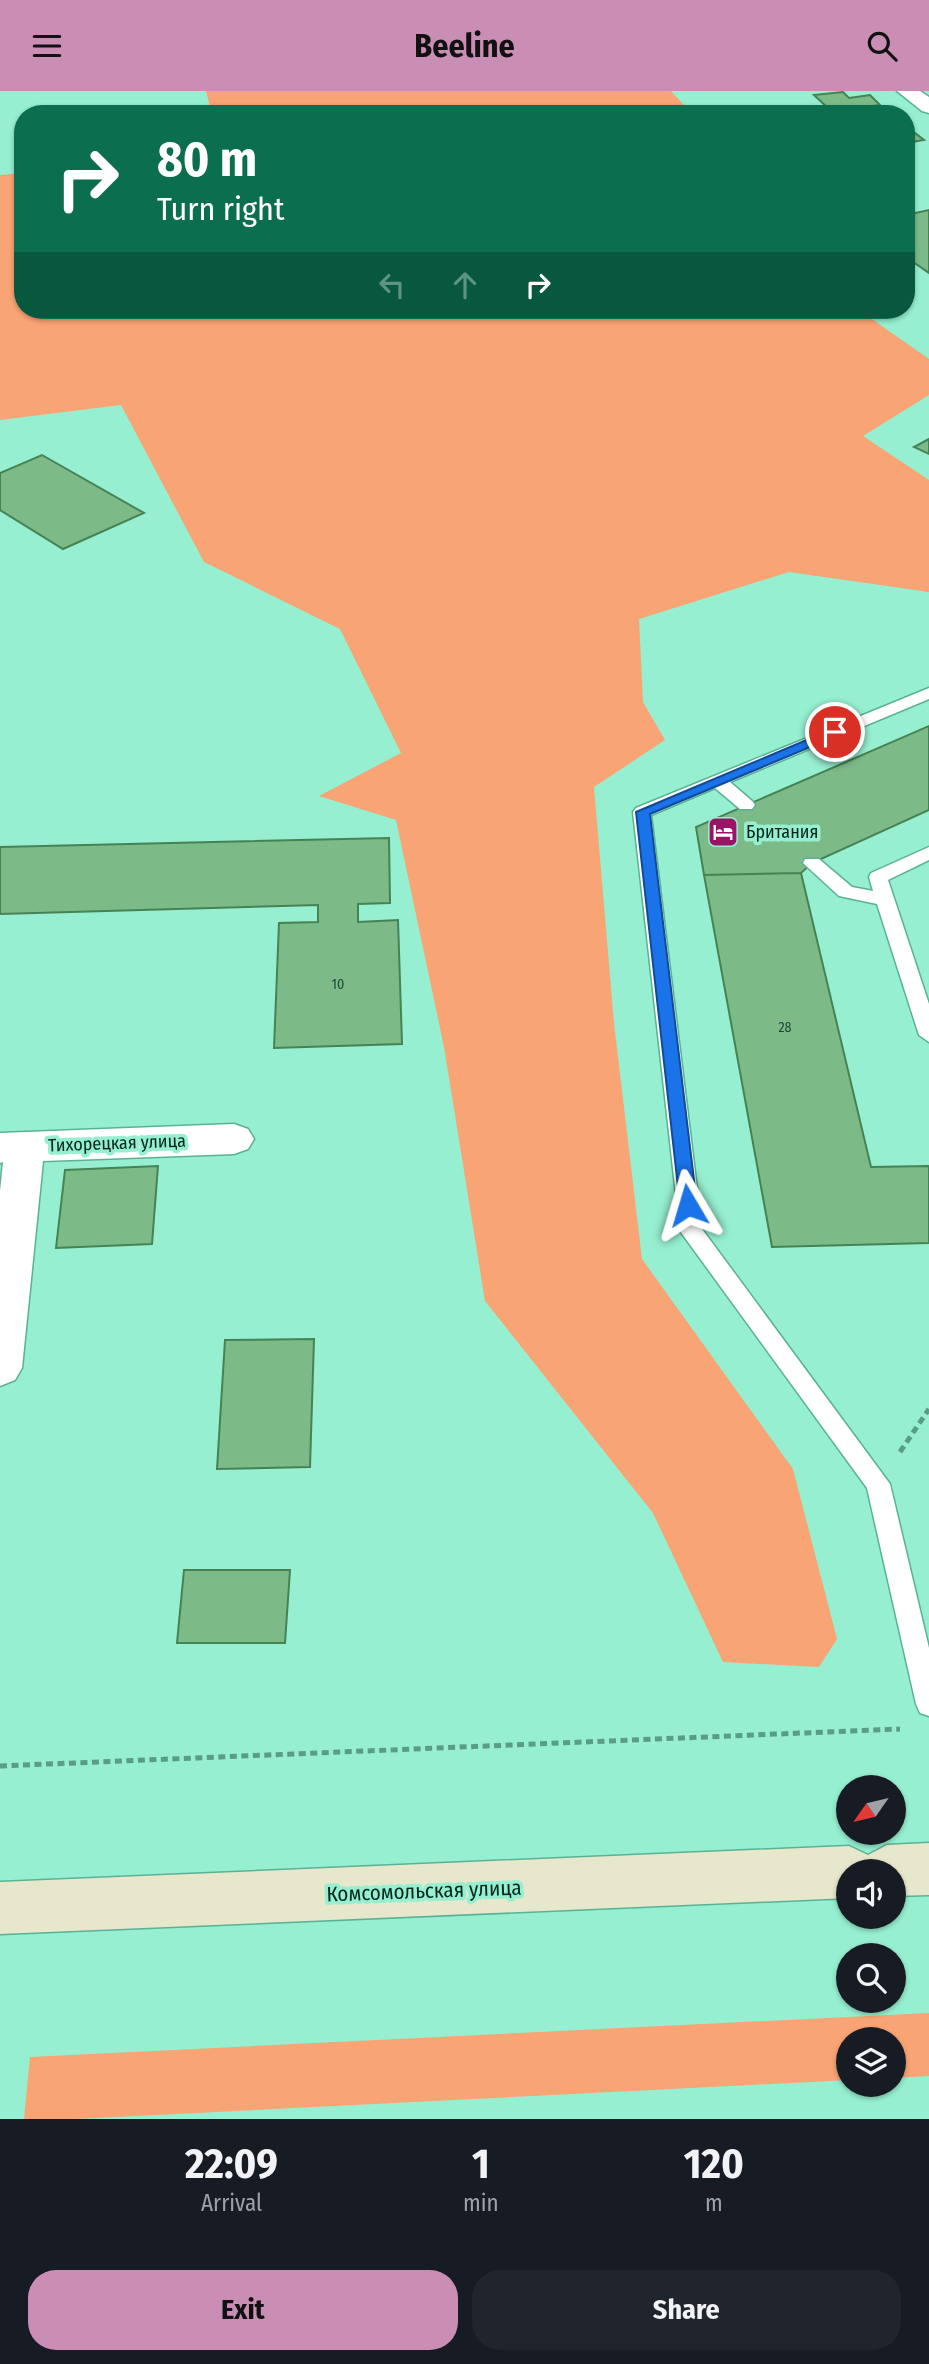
<!DOCTYPE html>
<html lang="en">
<head>
<meta charset="utf-8">
<style>
	body { margin:0; font-family:"Fira Sans Condensed",sans-serif; background:#20242c; color:#f1f3f6; height:100vh; display:flex; flex-direction:column; font-size:26px; white-space:nowrap }
	* { box-sizing:border-box; margin:0 }
	p { font-size:23px; color:#9ea1a6 }
	.icon { flex:none; width:38px; height:38px; fill:none; stroke:currentColor; stroke-width:2; stroke-linecap:round; stroke-linejoin:round }
	.map { position:relative; height:2028px; overflow:hidden }
	.details { display:flex; flex-direction:column; background:#171b24; flex:1 }
	.details>* { flex:none }
	.top-card { position:absolute; left:14px; top:14px; width:901px; height:214px; border-radius:28px; box-shadow:0 2px 5px #0004; background:#0b6e4f; color:#fff; overflow:hidden }
	.needle { width:46px; rotate:236deg }
	.tools { position:absolute; left:836px; top:1684px; display:grid; gap:14px }
	.tools a { display:grid; place-items:center; width:70px; height:70px; border-radius:50%; background:#171b24; box-shadow:0 2px 5px #0004; font-size:35px }
	.pin { position:absolute; display:grid; place-items:center; width:60px; height:60px; color:#fff; margin:-30px; border:4px solid #fff; border-radius:50%; box-shadow:0 2px 7px #0007 }
	.me { position:absolute; width:77px; margin:-38px; rotate:353deg; stroke-linejoin:round; filter:drop-shadow(0 0 5px #0008) }
	.turn { display:flex; align-items:center; gap:24px; height:147px; padding:0 28px; font-size:32px }
	.turn .icon { width:91px; height:91px; stroke-width:2.5 }
	.turn b { display:block; font-size:49px; line-height:60px }
	.lanes { display:flex; align-items:center; height:66px; padding:0 28px; background:#0003; justify-content:center; gap:35px; direction:ltr }
	.lanes .off { opacity:.35 }
	.eta { display:flex; justify-content:space-evenly; align-items:center; height:119px; text-align:center }
	.eta b { font-size:42px; font-weight:700; line-height:49px }
	.cta { display:flex; gap:14px; margin-top:auto; padding:14px 28px }
	.cta a { flex:1; height:80px; border-radius:28px; background:#ca8eb5; color:#111; font-size:28px; font-weight:700; line-height:80px; text-align:center }
	.cta a+a { background:#20242c; color:#f1f3f6 }
	header { display:flex; justify-content:space-between; align-items:center; height:91px; padding:0 28px; background:#ca8eb5; color:#111; font-size:32px; font-weight:700 }
	.map>svg:first-child { display:block }
	.green { fill:#f9a474 }
	.building { fill:#7cba88; stroke:#468354; stroke-width:2 }
	.lines { fill:none; stroke-linecap:round; stroke-linejoin:round }
	.lane-casing { stroke:#59b295; stroke-width:3 }
	.street-casing { stroke:#59b295; stroke-width:3 }
	.secondary-casing { stroke:#59b295; stroke-width:3 }
	.path { stroke:#599d86; stroke-width:5; stroke-dasharray:7 4.5; stroke-linecap:butt }
	.lane { fill:#fff; fill-rule:evenodd }
	.street { fill:#fff; fill-rule:evenodd }
	.secondary { fill:#e7e7cb; fill-rule:evenodd }
	.route { fill:#1a73e8; stroke:#114b97; stroke-width:2 }
	.labels { text-anchor:middle; dominant-baseline:central; stroke-width:7; stroke-linejoin:round; paint-order:stroke }
	.number-label { font-size:14px; fill:#1f4a36 }
	.poi-label { font-size:18px; fill:#00251b; stroke:#96efd0; text-anchor:start }
	.street-label { font-size:18px; fill:#00251b; stroke:#96efd0 }
	.near-street-label { font-size:21px; fill:#00251b; stroke:#96efd0 }
</style>
</head>
<body>
<header><svg class="icon" aria-label="menu" viewBox="0 0 24 24"><path d="M4 6h16M4 12h16M4 18h16"/></svg>Beeline<svg class="icon" aria-label="search" viewBox="0 0 24 24"><circle cx="10" cy="10" r="6"/><path d="M15 15l6 6"/></svg></header>
<div class="map">
<svg width="929" height="2028" viewBox="0 0 929 2028">
	<rect width="100%" height="100%" fill="#96efd0"/>
	<path class="green" d="M206,0h465l21,23h-480z
		M23,82v137h836l70,49v36l-66,41 66,44v112l-140,-20 -150,47 4,83 22,38 -71,47 20,236 28,236 151,210 44,170 -18,28 -96,-5 -70,-149 -168,-212 -41,-254 -48,-227 -77,-24 82,-43 -61,-124 -136,-67 -83,-157 -121,15v-245z
		M929,1922v63l-35,2v-39h-45v41l-772,39h-53l6,-62z"/>
	<path class="building" d="M843,1l6,6 21,-3 10,10 -49,6 -17,-16z
		M906,35l18,14 -18,3z
		M929,119v63l-23,-16v-42z
		M929,348v15l-15,-7z
		M42,364l102,58 -81,36 -63,-39v-37z
		M929,635v84l-117,53 -11,10 -97,2 -8,-48z
		M389,747l1,65 -32,1v18l40,-2 4,124 -128,4 5,-125 39,-1v-17l-318,9v-67z
		M801,782l70,294 58,-1v77l-157,4 -68,-372z
		M158,1075l-6,78 -96,4 9,-78z
		M314,1248l-4,128 -93,2 8,-129z
		M184,1479h106l-5,73h-108z"/>
	<g class="lines">
		<g class="lane-casing">
			<path id="lane" d="M929,597v11l-199,83 22,19 3,4 -3,4h-12l-25,-21 -64,27 51,414 188,255 39,164v68l-9,-3 -4,-9 -49,-216 -187,-257 -47,-419 3,-4z
				M929,756v13l-41,20 41,124v38l-10,-7 -42,-131 -38,-8 -36,-33 2,-4h14l33,28 21,4 -4,-14 2,-4z"/>
		</g>
		<g class="street-casing">
			<path id="street" d="M897,0h23l9,6v16l-7,-2z
				M234,1033l14,5 6,10 -6,10 -14,5 -191,7 -21,207 -7,12 -15,6v-195l3,-29 -3,1v-30z"/>
		</g>
		<g class="secondary-casing">
			<path id="secondary" d="M929,1752v52l-35,1v-25h-45v27l-849,36v-52l849,-36 19,9 19,-10z"/>
		</g>
		<path class="path" d="M900,1361l29,-43
			M0,1675l900,-37"/>
		<use href="#lane" class="lane"/>
		<use href="#street" class="street"/>
		<use href="#secondary" class="secondary"/>
	</g>
	<path class="route" d="M835,637l6,4 -2,3 -189,79 47,391 -9,6 -8,-6 -44,-393z"/>
	<defs>
		<g id="hotel-square" transform="scale(1.575)"><rect x="-9" y="-9" width="18" height="18" rx="4" fill="#9a1366" stroke="#96efd0"/><path d="M-6-4.5h1.5V1H6V5H4.5V3h-9V5H-6ZM-4 0a1.8 1.8 0 1 1 3.6 0ZM.5 0V-2.5h3Q6-2.5 6 0Z" fill="#fff"/></g>
	</defs>
	<g fill-rule="evenodd">
		<use href="#hotel-square" x="723" y="741"/>
	</g>
	<g class="labels">
		<g class="number-label">
			<text x="338" y="893">10</text>
			<text x="785" y="936">28</text>
		</g>
		<g class="poi-label">
			<text x="746" y="741">Британия</text>
		</g>
		<g class="street-label">
			<text transform="translate(117 1052) rotate(-2)">Тихорецкая улица</text>
		</g>
		<g class="near-street-label">
			<text transform="translate(424 1800) rotate(-2)">Комсомольская улица</text>
		</g>
	</g>
</svg>
<div class="tools">
<a><svg class="needle" viewBox="-14 -14 28 28"><path d="M0-13l5 13h-10z" fill="#e53935"/><path d="M0 13l5-13h-10z" fill="#9ea1a6"/></svg></a>
<a><svg class="icon" aria-label="sound" viewBox="0 0 24 24"><path d="M4 9h4l5-4v14l-5-4H4zM17 9q2 3 0 6"/></svg></a>
<a><svg class="icon" aria-label="search" viewBox="0 0 24 24"><circle cx="10" cy="10" r="6"/><path d="M15 15l6 6"/></svg></a>
<a><svg class="icon" aria-label="layers" viewBox="0 0 24 24"><path d="M12 4l9 5-9 5-9-5zM3 14l9 5 9-5"/></svg></a>
</div>
<div class="pin" style="left:835px;top:641px;background:#d93025"><svg class="icon" aria-label="arrive" viewBox="0 0 24 24"><path d="M6 21V4h12l-3 4 3 4H6"/></svg></div>
<svg class="me" style="left:688px;top:1114px" viewBox="-20 -20 40 40"><path d="M0-17L14 15 0 8-14 15z" fill="#1a73e8" stroke="#fff" stroke-width="4"/></svg>
<div class="top-card">
<div class="turn"><svg class="icon" aria-label="right" viewBox="0 0 24 24"><path d="M7 20v-9h11M14 6l5 5-5 5"/></svg><div><b>80 m</b>Turn right</div></div>
<div class="lanes"><svg class="icon off" aria-label="left" viewBox="0 0 24 24"><path d="M17 20v-9H6M10 6l-5 5 5 5"/></svg><svg class="icon off" aria-label="ahead" viewBox="0 0 24 24"><path d="M12 20V5M6 11l6-6 6 6"/></svg><svg class="icon" aria-label="right" viewBox="0 0 24 24"><path d="M7 20v-9h11M14 6l5 5-5 5"/></svg></div>
</div>
</div>
<section class="details">
<div class="eta">
<div><b>22:09</b><p>Arrival</p></div>
<div><b>1</b><p>min</p></div>
<div><b>120</b><p>m</p></div>
</div>
<div class="cta"><a>Exit</a><a>Share</a></div>
</section>
</body>
</html>
